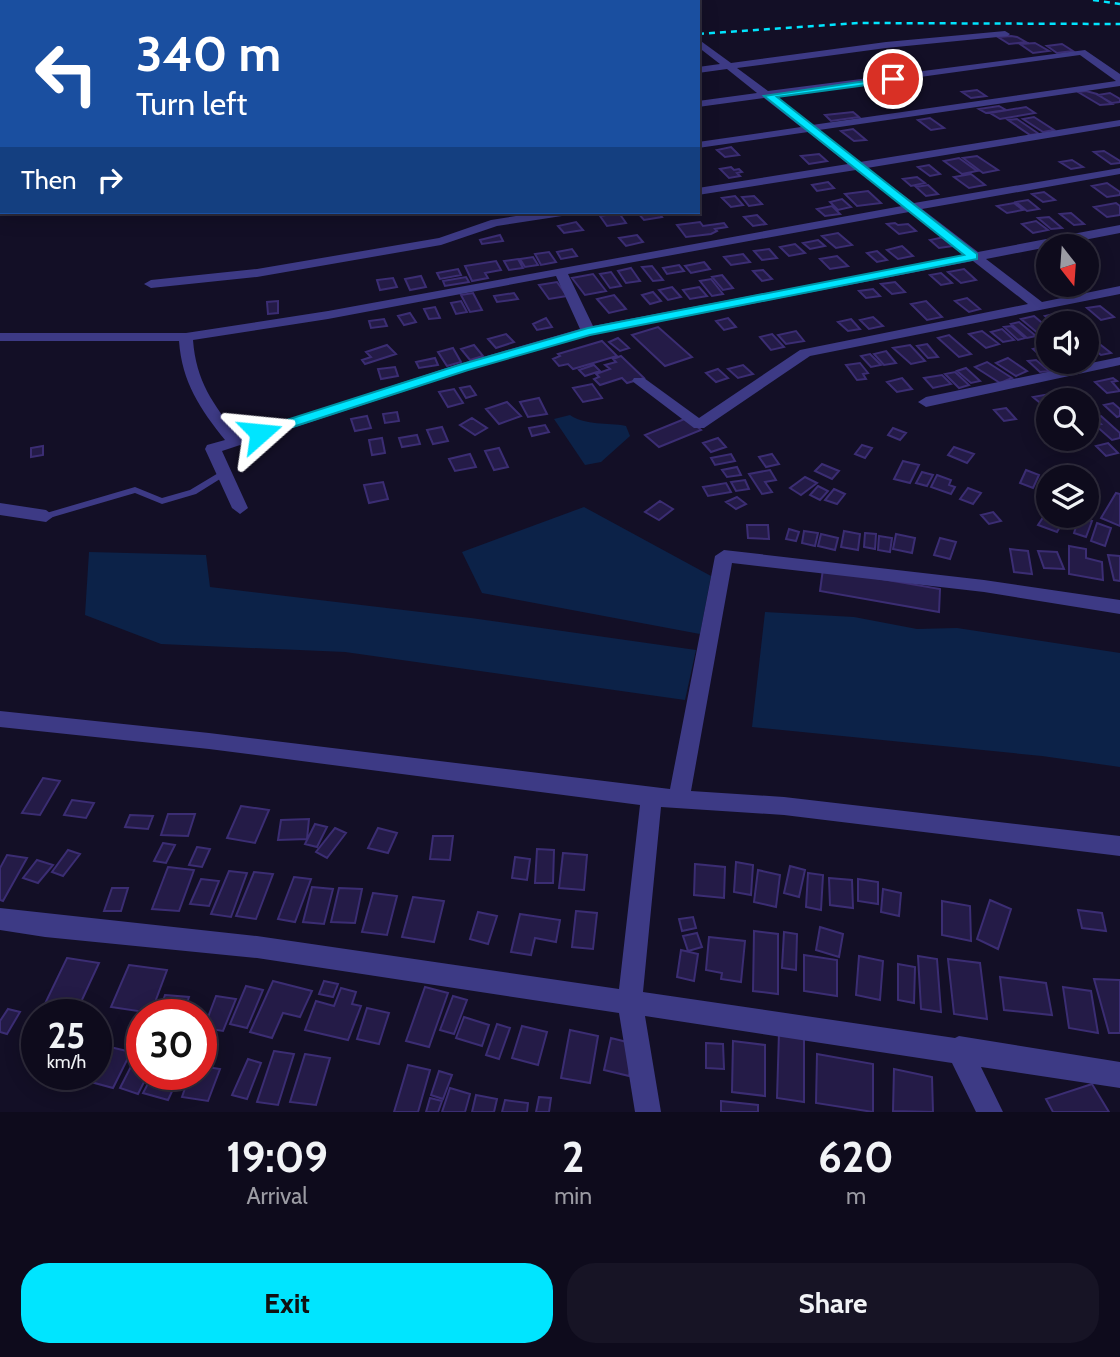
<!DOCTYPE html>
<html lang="en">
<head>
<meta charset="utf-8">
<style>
	body { margin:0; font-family:Cabin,sans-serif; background:#171425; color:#f1f3f6; height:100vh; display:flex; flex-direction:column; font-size:26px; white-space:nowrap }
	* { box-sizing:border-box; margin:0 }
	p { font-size:23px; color:#9b9ba3 }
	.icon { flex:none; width:38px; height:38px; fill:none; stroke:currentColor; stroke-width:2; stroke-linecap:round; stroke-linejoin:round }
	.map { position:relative; height:1112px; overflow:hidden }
	.panel { display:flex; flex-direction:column; background:#0e0b1c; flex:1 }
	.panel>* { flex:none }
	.guide { position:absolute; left:0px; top:0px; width:700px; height:214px; box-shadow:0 4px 18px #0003,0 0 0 2px #2e2b3b; background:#1a4fa0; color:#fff; overflow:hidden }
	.needle { width:46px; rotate:163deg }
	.buttons { position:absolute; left:1036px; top:234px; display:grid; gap:14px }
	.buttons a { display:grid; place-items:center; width:63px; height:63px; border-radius:50%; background:#0e0b1c; box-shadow:0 4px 18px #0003,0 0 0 2px #2e2b3b; font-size:35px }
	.speed { position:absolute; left:21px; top:999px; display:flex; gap:14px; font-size:35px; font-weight:700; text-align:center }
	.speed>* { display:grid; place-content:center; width:91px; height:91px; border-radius:50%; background:#0e0b1c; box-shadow:0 4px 18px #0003,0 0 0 2px #2e2b3b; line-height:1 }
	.speed small { font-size:18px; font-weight:400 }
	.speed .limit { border:10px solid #d22; background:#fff; color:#111 }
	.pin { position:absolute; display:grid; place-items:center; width:60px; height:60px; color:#fff; margin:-30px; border:4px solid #fff; border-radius:50%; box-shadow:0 2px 7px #0007 }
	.me { position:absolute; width:77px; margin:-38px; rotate:72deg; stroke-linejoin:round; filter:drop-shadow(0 0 5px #0008) }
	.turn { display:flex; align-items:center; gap:24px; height:147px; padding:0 21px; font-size:32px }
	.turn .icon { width:91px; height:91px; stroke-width:2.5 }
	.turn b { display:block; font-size:49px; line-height:60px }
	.then { display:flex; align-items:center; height:66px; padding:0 21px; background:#0003; gap:14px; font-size:26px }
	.eta { display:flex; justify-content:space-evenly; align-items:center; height:119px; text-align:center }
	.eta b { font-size:42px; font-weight:700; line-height:49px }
	.action { display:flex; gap:14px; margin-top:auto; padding:14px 21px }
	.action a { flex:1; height:80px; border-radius:28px; background:#00e5ff; color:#111; font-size:28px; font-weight:700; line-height:80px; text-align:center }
	.action a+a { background:#171425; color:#f1f3f6 }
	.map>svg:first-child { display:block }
	.water { fill:#0c2248 }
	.building { fill:#241b47; stroke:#3b2d73; stroke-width:2 }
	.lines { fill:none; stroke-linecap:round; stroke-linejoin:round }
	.service { fill:#3d3a85; fill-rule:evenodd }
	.minor { fill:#3d3a85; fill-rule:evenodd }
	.rail { stroke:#00e5ff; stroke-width:2.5; stroke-dasharray:6 5; stroke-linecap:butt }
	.route { fill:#00e5ff; stroke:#0095a6; stroke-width:2 }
</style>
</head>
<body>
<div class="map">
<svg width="1120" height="1112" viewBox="0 0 1120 1112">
	<rect width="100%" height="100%" fill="#130f26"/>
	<path class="water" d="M570,415c16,11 37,7 56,11l4,10 -29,26 -16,3 -31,-46z
		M584,507l127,69 -11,58 -218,-41 -20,-41z
		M89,552l117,3 4,32 261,31 225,32 -11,50 -340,-48 -184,-8 -76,-29z
		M765,612l89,5 63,12 40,-1 163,25v114l-78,-11 -290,-29z"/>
	<path class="building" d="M1011,36l6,1 9,5 -17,2 -11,-7z
		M1035,43l14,8 -16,2 -13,-9z
		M1062,44l11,7 -16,2 -10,-7z
		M887,88l10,8 -19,2 -9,-8z
		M977,90l9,6 -15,2 -9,-6z
		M1086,91l11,3 15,10 -12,1 -22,-13z
		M1110,93l10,6v3l-8,1 -14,-8z
		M999,106l7,4 -20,3 -7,-4z
		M1026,107l9,6 -35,6 -10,-6z
		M853,112l6,5 -28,4 -6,-6z
		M1034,117l20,13 -11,2 -20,-13z
		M930,118l14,10 -13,2 -13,-10z
		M1017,119l22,15 -9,1 -22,-15z
		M853,129l13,11 -12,1 -13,-10z
		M731,147l8,8 -14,2 -8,-7z
		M1104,151l16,10v2l-9,1 -17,-12z
		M819,154l8,7 -18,3 -8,-8z
		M977,156l21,14 -15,3 -20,-15z
		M959,158l18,13 -15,3 -18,-13z
		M1072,160l11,7 -12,2 -11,-7z
		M929,165l11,9 -10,2 -12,-9z
		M731,167l3,3 5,-1 3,3 -5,1 3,3 -11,2 -9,-9z
		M971,174l14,11 -16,3 -15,-11z
		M917,177l8,6 -14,3 -8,-7z
		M828,182l6,6 -17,3 -5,-6z
		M1107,183l13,9v3l-13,2 -15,-11z
		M928,185l10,9 -12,2 -10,-9z
		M868,191l13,12 -24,3 -12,-12z
		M1044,192l11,8 -12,2 -11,-8z
		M735,196l8,9 -12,2 -9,-9z
		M754,196l8,8 -13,2 -7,-9z
		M842,199l9,8 -13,3 -8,-8z
		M1028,200l11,9 -12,2 -11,-9z
		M1014,203l9,7 -16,3 -10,-7z
		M1116,203l4,3v9l-13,2 -13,-10z
		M832,206l8,8 -15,2 -8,-7z
		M637,212h21l4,5 -18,3z
		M619,213l7,10 -19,3 -7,-10z
		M1071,213l13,11 -10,1 -14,-11z
		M757,215l9,9 -13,2 -9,-9z
		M1049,217l13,11 -11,1 -13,-11z
		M1036,221l12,9 -15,3 -11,-9z
		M576,222l7,8 -19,3 -6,-7z
		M700,222l3,4 21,-3 3,4 -12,2 2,2 -6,3 -25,3 -9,-12z
		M895,223l3,2 10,-1 8,7 -17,3 -12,-10z
		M838,233l14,12 -16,3 -14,-12z
		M500,235l3,6 -21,3 -2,-4z
		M637,235l6,7 -17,4 -7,-8z
		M944,237l9,9 -14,2 -9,-8z
		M818,240l7,6 -15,3 -7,-6z
		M795,244l10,9 -16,3 -9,-9z
		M902,246l11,10 -15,3 -11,-9z
		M572,249l5,7 -16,3 -4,-7z
		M769,249l8,9 -15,2 -8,-9z
		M877,251l10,9 -10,2 -10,-9z
		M549,252l7,10 -15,3 -6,-11z
		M743,254l7,8 -19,3 -7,-8z
		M837,256l11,10 -18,3 -10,-10z
		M533,257l5,8 -13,2 -5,-8z
		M518,259l5,9 -14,2 -5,-9z
		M496,261l5,9 -16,3 3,5 -16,3 -7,-15z
		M704,262l6,7 -19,4 -6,-7z
		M679,265l5,6 -17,3 -4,-6z
		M652,266l11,14 -10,1 -11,-14z
		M631,268l9,13 -14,2 -8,-12z
		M458,269l3,6 -21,4 -3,-6z
		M964,269l12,11 -15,3 -13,-11z
		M763,270l9,9 -10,2 -9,-10z
		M611,272l10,14 -11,2 -10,-14z
		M941,273l11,10 -11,2 -11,-10z
		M593,274l13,17 -21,4 -13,-17z
		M722,275l11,13 -10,2 -11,-13z
		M421,276l5,11 -16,3 -5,-11z
		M466,277l3,5 -24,4 -2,-5z
		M393,278l4,9 -17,3 -3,-10z
		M711,279l12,15 -11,2 -12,-15z
		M557,282l10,14 -18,3 -10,-14z
		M895,282l10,10 -13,2 -11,-10z
		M672,287l9,10 -13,3 -9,-10z
		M699,287l8,9 -17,3 -7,-9z
		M873,289l7,7 -14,2 -7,-7z
		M653,292l8,9 -11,3 -8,-9z
		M473,293l9,17 -12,2 -9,-17z
		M514,293l4,6 -21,3 -3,-6z
		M614,295l12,14 -17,4 -12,-14z
		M967,298l13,11 -11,3 -14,-11z
		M278,301v12l-10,1 -1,-12z
		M461,301l6,11 -11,2 -5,-11z
		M926,301l16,16 -15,3 -16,-16z
		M1100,306l14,11 -13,3 -14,-12z
		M435,307l5,11 -11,1 -5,-10z
		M1062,312l13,11 -21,1 -9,-8z
		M410,313l6,9 -12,3 -6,-9z
		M1034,316l14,12v5l-8,2 -19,-16z
		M873,317l10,9 -14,3 -9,-9z
		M546,318l6,9 -15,3 -4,-6z
		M728,318l8,9 -12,3 -8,-9z
		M384,319l3,7 -16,2 -2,-7z
		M851,319l9,10 -12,2 -10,-9z
		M1019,322l17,14 -9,2 -16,-14z
		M1011,326l14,12 -7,2 -14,-13z
		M658,327l34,30 -27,9 -33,-31z
		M1002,329l12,11 -11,2 -12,-10z
		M796,331l8,10 -18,3 -8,-9z
		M982,331l17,13 -13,4 -17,-14z
		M506,334l8,8 -18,6 -8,-9z
		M772,334l12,13 -13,3 -11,-13z
		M949,335l22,19 -12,3 -21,-19z
		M618,338l11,10 -9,3 -11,-9z
		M602,341l15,15 -44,13 -5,-5 -9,2 -6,-7 7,-3 -2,-2z
		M1097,342l14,11 -10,2 -14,-11z
		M927,344l11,13 -10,1 -11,-12z
		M387,345l9,9 -31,10 -3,-4 9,-3 -5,-5z
		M474,345l9,11 -13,4 -9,-11z
		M910,345l15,16 -14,3 -18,-16z
		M1045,346l3,4v12l16,2 -11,3 -20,-18z
		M453,348l8,14 -14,4 -9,-14z
		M886,351l10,12 -12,2 -10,-11z
		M870,354l11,11 -10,2 -10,-11z
		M621,356l23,22 -17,5 -5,-5 -22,7 -6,-6 5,-2 -3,-3 14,-5 -5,-4 11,-3 -3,-3z
		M435,358l3,7 -19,3 -3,-6z
		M1008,358l19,13 -11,5 -20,-13z
		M1036,360l13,11 -9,1 -12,-11z
		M987,362l25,16 -12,5 -25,-16z
		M860,363l8,10 -5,1 3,5 -9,1 -11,-15z
		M594,365l6,6 -15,5 -6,-6z
		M743,365l10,9 -15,4 -10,-9z
		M395,367l3,9 -17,3 -3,-10z
		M966,368l14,13 -9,2 -14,-12z
		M718,369l10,9 -12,4 -10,-9z
		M955,372l14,13 -10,3 -14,-14z
		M942,375l9,9 -18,4 -9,-10z
		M902,378l10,11 -15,3 -10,-10z
		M1113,378l4,3 -5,1 8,9 -13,2 -12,-11z
		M592,384l10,14 -19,4 -10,-14z
		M470,386l6,9 -10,3 -6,-10z
		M454,389l9,14 -15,4 -9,-15z
		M1055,393l8,8 -24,1 -6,-5z
		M539,398l8,16 -19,3 -8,-15z
		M507,402l14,14 -22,8 -13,-15z
		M1113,403l7,6v7l-3,1 -13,-12z
		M1006,408l10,11 -12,2 -10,-11z
		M397,412l2,9 -14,2 -2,-9z
		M367,416l4,12 -16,3 -4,-12z
		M1101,416l19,17v5l-8,2 -17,-15 6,-1 -7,-6z
		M472,418l15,10 -12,7 -15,-10z
		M687,418l14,12 -42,17 -14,-12z
		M545,425l4,7 -17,4 -3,-8z
		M442,427l6,14 -15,3 -6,-14z
		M893,428l13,5 -6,7 -12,-5z
		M417,435l3,9 -18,3 -3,-9z
		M382,438l3,15 -13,2 -3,-15z
		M718,438l8,9 -15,5 -8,-9z
		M1065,439h14l6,4 -12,7 -13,-7z
		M1108,443l10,10 -12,3 -10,-10z
		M862,445l10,3 -7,10 -10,-4z
		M43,446v9l-12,2v-9z
		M954,447l20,7 -7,9 -19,-8z
		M499,448l9,19 -14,3 -9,-19z
		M470,454l6,13 -21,4 -6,-12z
		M731,454l4,7 -20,4 -4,-7z
		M772,454l7,10 -13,3 -7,-10z
		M903,461l16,4 -9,18 -16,-4z
		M822,464l17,7 -7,8 -17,-8z
		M737,467l4,8 -14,2 -5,-7z
		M770,470l6,10 -11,2 7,10 -10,2 -13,-20z
		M1026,470l13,5 -6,13 -13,-5z
		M922,472l11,3 -6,11 -11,-3z
		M937,475l14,5 -2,5 6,2 -4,7 -20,-7z
		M805,477l12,6 -16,12 -11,-7z
		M745,480l4,9 -13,2 -5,-9z
		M383,482l5,17 -19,4 -5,-18z
		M726,483l5,9 -23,4 -5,-9z
		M818,486l10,5 -8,9 -10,-5z
		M968,488l13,5 -8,11 -13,-5z
		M834,489l11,5 -8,10 -12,-4z
		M1116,493l4,1v32l-19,-8z
		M737,497l9,7 -10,5 -10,-7z
		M660,501l13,8 -14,11 -14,-8z
		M993,512l8,9 -12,3 -8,-9z
		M1046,513l18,7 -7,12 -19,-7z
		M1079,517l13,4 -6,16 -12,-4z
		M1097,523l14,5 -6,18 -14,-5z
		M747,525h21l1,14 -21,-1z
		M789,529l10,3 -3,9 -10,-2z
		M804,531l14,2 -3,13 -13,-3z
		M844,531l16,3 -2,16 -17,-3z
		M865,533l11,1 -1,15 -11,-2z
		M821,534l17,4 -3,12 -17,-4z
		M896,534l19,4 -3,15 -19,-4z
		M879,536l13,2 -2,14 -12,-2z
		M940,538l16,4 -6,17 -16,-4z
		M1069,546l17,3v9l16,4 1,18 -34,-6z
		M1010,549l18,2 4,23 -18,-2z
		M1038,551l19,1 7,17 -20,-1z
		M1108,555l12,1v25l-6,-1z
		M823,569l117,20 -1,23 -119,-21z
		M43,778l17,3 -20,34 -18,-2z
		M72,800l22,3 -8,15 -22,-3z
		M241,806l28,4 -14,33 -28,-5z
		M168,814h27l-7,22 -27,-1z
		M130,815l23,1 -5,13 -23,-2z
		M309,819l-2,20 -29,1 3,-20z
		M315,824l12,3 -10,20 -12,-3z
		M335,828l11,5 -19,25 -11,-6z
		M378,828l19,5 -9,20 -20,-5z
		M433,836h20l-3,24 -20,-1z
		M163,843l12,2 -9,18 -12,-2z
		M197,847l13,2 -8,18 -13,-2z
		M537,849l17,1 -1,33h-18z
		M68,850l12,4 -17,22 -11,-4z
		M563,853l24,2 -3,35 -25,-2z
		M7,855l20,3 -24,43 -3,-1v-32z
		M515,857l15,2 -3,21 -15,-2z
		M37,860l16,5 -15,18 -15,-5z
		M736,862l17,3 -2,30 -17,-3z
		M695,864l30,3 -1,31 -30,-3z
		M790,866l15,4 -6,27 -15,-4z
		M168,867l26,3 -15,41 -27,-2z
		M758,870l22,5 -4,32 -22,-5z
		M229,871l18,2 -16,44 -20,-3z
		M254,872l19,2 -17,45 -20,-3z
		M808,873l15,2 -2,35 -15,-3z
		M294,877l17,2 -16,43 -17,-3z
		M829,878l23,2 1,28 -23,-3z
		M201,879l18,2 -10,25 -19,-2z
		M858,879l20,3v22l-20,-3z
		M312,887l21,2 -9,35 -21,-2z
		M112,888h16l-7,23h-17z
		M339,888l23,1 -7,34 -24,-1z
		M883,889l18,4 -2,23 -18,-4z
		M373,893l24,3 -10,39 -25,-3z
		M413,897l31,4 -10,41 -32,-5z
		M990,900l21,9 -13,40 -21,-10z
		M942,901l28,5 1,35 -29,-6z
		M1078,910l24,3 4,18 -24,-3z
		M576,911l21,2 -4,36 -21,-2z
		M478,912l19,4 -9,28 -18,-5z
		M520,914l40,6 -4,22 -21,-4 -4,17 -20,-3z
		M693,917l3,11 -14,3 -3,-12z
		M820,927l23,7 -4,23 -23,-7z
		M754,931l24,3v60l-25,-3z
		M784,932l13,2 -1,36 -14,-2z
		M697,933l5,14 -14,4 -5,-15z
		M709,937l36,4 -4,41 -20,-3 1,-6 -16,-3z
		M681,950l17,4 -4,27 -17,-4z
		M804,955l33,5v36l-33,-5z
		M859,956l24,5 -3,39 -24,-5z
		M918,956l19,3 4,53 -20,-3z
		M67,958l32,5 -24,52 -35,-1z
		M948,959l32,4 7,56 -33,-5z
		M898,964l17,3 -1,36 -16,-3z
		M129,965l38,5 -16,43 -40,-6z
		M1000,977l46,6 6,32 -48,-5z
		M1094,979l26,1v53h-11z
		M273,981l39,10 -12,26 -17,-4 -11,25 -22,-6z
		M324,981l14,3 -5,13 -14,-3z
		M246,986l17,4 -16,38 -17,-4z
		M425,987l23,6 -19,54 -23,-6z
		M1063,987l28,4 7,42 -29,-5z
		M341,988l15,4 -4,12 9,2 -13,34 -43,-10 11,-29 18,5z
		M165,995l24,2 -6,18h-25z
		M216,996l20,3 -13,32 -19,-3z
		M453,996l14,4 -13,34 -14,-4z
		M367,1008l22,5 -10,31 -22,-5z
		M8,1009l12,3 -13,22 -7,-2v-11z
		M464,1017l25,8 -7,21 -26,-8z
		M497,1024l13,4 -11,31 -13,-4z
		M522,1026l25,6 -9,33 -26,-7z
		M570,1030l28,6 -8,47 -29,-5z
		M779,1032l25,4v66l-27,-4z
		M611,1038l24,6 -6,32 -25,-6z
		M733,1041l32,4v51l-33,-4z
		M706,1043l17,1 1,25 -18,-1z
		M142,1045v29h6l-10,20 -18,-6z
		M110,1047l21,5 -18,36 -22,-6z
		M274,1051l20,3 -16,51 -21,-3z
		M305,1054l25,4 -14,47 -26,-3z
		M817,1054l56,10v48l-57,-9z
		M248,1059l13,4 -14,36 -15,-4z
		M408,1065l22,5 -12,42h-24z
		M201,1066l19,3 -12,32 -26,-4 8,-23h11z
		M894,1069l38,8 1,35 -40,-1z
		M439,1071l13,4 -9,24 -12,-4z
		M153,1074h27l-12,26 -25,-7z
		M1092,1084l17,28h-56l-7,-13z
		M450,1088l20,6 -5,18h-23z
		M476,1095l21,4 -3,13h-22z
		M539,1097l12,1 -2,14h-13z
		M430,1098l12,3 -4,11h-12z
		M505,1100l23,3 -1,9h-25z
		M721,1101l37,4v7h-37z"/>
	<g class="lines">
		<path class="service" d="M225,469l3,1 1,2 -1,2 -32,20 -34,10 -27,-11 -89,26 -4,-3 1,-2 92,-27 27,11 28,-8z"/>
		<path class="minor" d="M1005,31l5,3 -2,2 -122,12 -149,20 31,23 317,-41 35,24v12l-301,44 41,32 260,-42v6l-253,42 47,35 206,-35v6l-198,35 56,43 142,-27v8l-134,26 56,43 78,-16v8l-310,62 -106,72h-10l-62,-47 2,-3h10l55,40 101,-68 228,-46 -55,-43 -383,74 -121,35 -247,81 26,57 -8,6 -8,-6 -27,-59 2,-4 18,-5c-25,-31 -43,-58 -46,-99h-179v-8h186l142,-22 574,-105 -46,-36 -158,25v-7l150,-24 -40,-32 -110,16v-6l103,-15 -37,-29 -66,9v-6l59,-8 -30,-24 -29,4v-6l22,-3 -22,-17v-8l33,24 155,-21zM1080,55l36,26 -304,44 -37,-28zM909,212l56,43 -372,71 -25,-52zM556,276l24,53 -121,35 -221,72c-25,-32 -42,-55 -45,-96l135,-21z
			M541,212h27l-6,4 -65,10 -56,19 -184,32 -106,11 -7,-4 7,-4 106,-11 182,-31 52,-18z
			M1120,357v8l-194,42 -8,-5 8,-5z
			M0,503l46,7 8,6 -8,6 -46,-7z
			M724,550l260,30 136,20v14l-136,-22 -252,-29 -41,228 93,6 336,39v20l-336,-41 -123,-8 -18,185 312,46 4,-2 161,26v26l-139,-21 22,45h-27l-24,-49 -307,-47 16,96h-26l-16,-99 -362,-55 -212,-21 -45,-7v-22l257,28 362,53 21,-184 -431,-56 -209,-22v-16l209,22 461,56 45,-233z"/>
		<path class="rail" d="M1093,0l27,4
			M698,34l161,-11 261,1"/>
	</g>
	<path class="route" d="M893,77l4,2 -1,2 -119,16 200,157v5l-387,76 -122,35 -203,66 -5,2 -7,-5 2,-3 204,-65 129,-37 376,-73 -200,-159z"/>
</svg>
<div class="buttons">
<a><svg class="needle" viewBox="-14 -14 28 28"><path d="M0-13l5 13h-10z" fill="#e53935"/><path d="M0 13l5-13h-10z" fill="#9b9ba3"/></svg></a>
<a><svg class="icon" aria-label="sound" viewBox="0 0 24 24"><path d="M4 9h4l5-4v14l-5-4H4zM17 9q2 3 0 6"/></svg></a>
<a><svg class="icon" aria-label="search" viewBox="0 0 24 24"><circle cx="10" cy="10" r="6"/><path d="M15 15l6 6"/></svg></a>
<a><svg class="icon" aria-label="layers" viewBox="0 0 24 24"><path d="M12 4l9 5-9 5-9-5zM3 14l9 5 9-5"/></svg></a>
</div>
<div class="speed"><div>25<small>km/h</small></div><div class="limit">30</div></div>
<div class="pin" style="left:893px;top:79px;background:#d93025"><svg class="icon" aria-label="arrive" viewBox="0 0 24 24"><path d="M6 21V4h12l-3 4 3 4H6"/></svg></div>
<svg class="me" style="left:260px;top:433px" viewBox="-20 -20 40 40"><path d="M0-17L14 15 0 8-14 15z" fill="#00e5ff" stroke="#fff" stroke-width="4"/></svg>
<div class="guide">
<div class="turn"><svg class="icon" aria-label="left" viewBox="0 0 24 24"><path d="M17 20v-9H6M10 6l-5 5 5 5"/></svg><div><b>340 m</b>Turn left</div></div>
<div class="then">Then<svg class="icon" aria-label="right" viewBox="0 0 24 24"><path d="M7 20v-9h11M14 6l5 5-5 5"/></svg></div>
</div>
</div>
<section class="panel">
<div class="eta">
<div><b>19:09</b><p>Arrival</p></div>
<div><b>2</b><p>min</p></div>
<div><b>620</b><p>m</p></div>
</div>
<div class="action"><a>Exit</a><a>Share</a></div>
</section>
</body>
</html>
